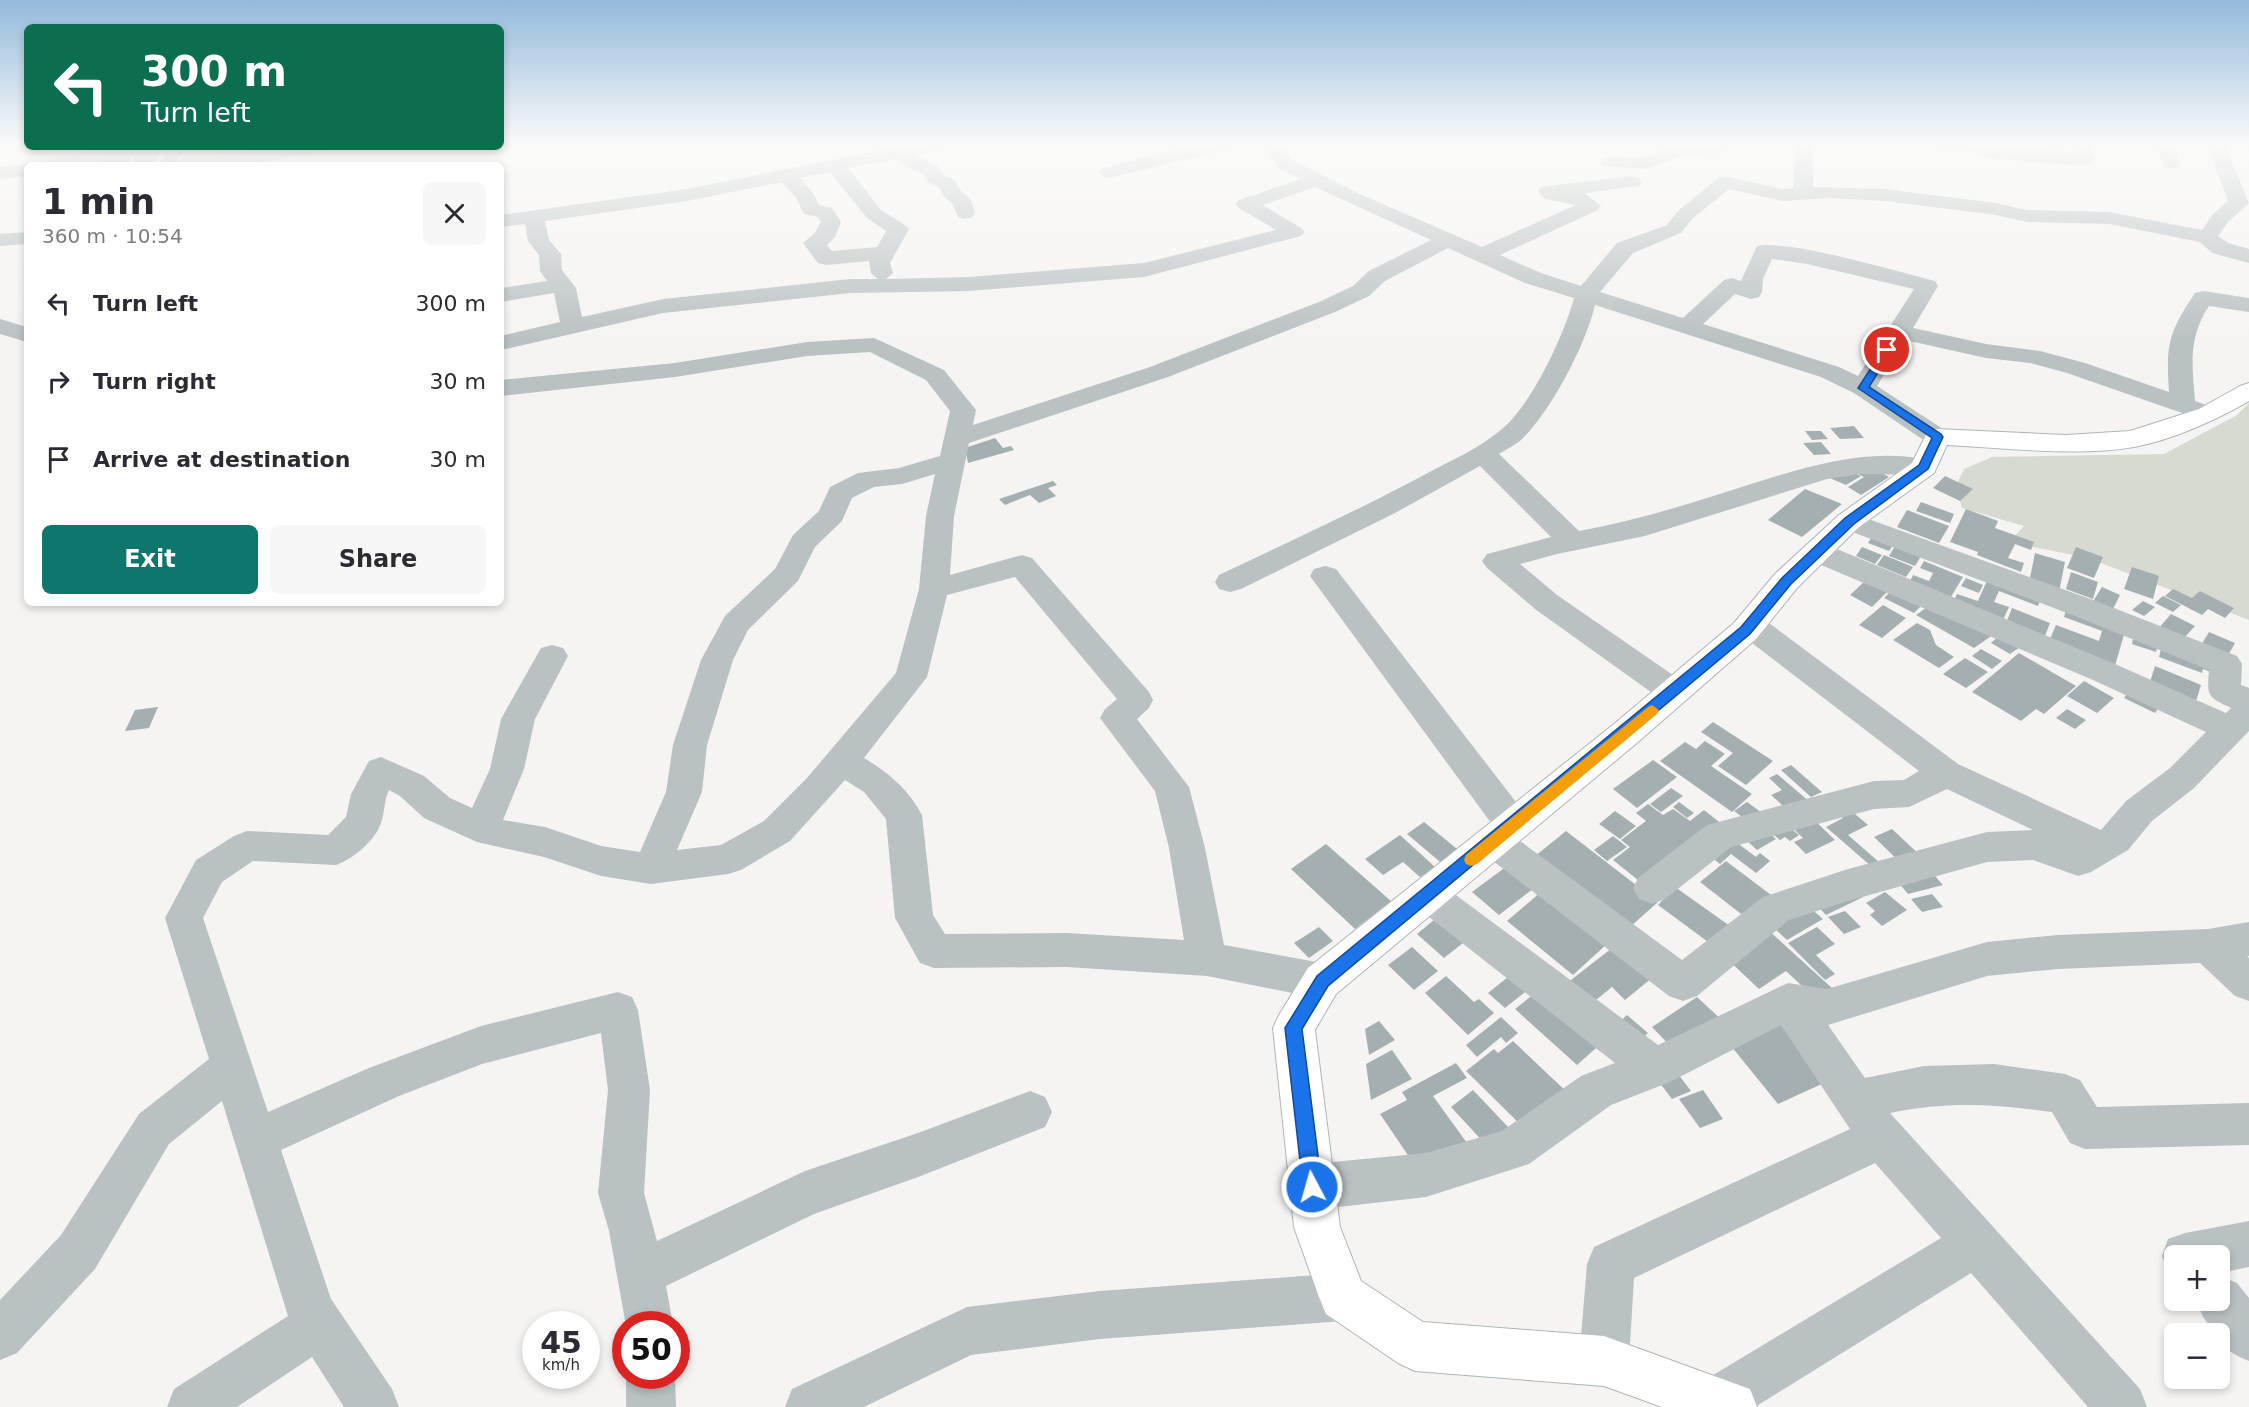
<!DOCTYPE html>
<html lang="en">
<head>
<meta charset="utf-8">
<style>
	body { margin:0; font-family:"DejaVu Sans",sans-serif; background:#f7f7f7; color:#2b2b33; height:100vh; display:flex; flex-direction:column; font-size:22px; white-space:nowrap }
	* { box-sizing:border-box; margin:0 }
	p { font-size:20px; color:#7c7c81 }
	.icon { flex:none; width:33px; height:33px; fill:none; stroke:currentColor; stroke-width:2; stroke-linecap:round; stroke-linejoin:round }
	.map { position:relative; flex:1; overflow:hidden }
	.drawer { position:absolute; left:24px; top:162px; width:480px; height:444px; display:flex; flex-direction:column; background:#fff; border-radius:9px; box-shadow:0 3px 9px #0003 }
	.drawer>* { flex:none }
	.guide { position:absolute; left:24px; top:24px; width:480px; height:126px; border-radius:9px; box-shadow:0 3px 9px #0003; background:#0b6e4f; color:#fff; overflow:hidden }
	.tools { position:absolute; left:2164px; top:1245px; display:grid; gap:12px }
	.tools a { display:grid; place-items:center; width:66px; height:66px; border-radius:9px; background:#fff; box-shadow:0 3px 9px #0003; font-size:30px }
	.speed { position:absolute; left:522px; top:1311px; display:flex; gap:12px; font-size:30px; font-weight:700; text-align:center }
	.speed>* { display:grid; place-content:center; width:78px; height:78px; border-radius:50%; background:#fff; box-shadow:0 3px 9px #0003; line-height:1 }
	.speed small { font-size:15px; font-weight:400 }
	.speed .limit { border:9px solid #d22; background:#fff; color:#111 }
	.pin { position:absolute; display:grid; place-items:center; width:51px; height:51px; color:#fff; margin:-26px; border:3px solid #fff; border-radius:50%; box-shadow:0 2px 6px #0007 }
	.me { position:absolute; width:66px; margin:-33px; rotate:354deg; stroke-linejoin:round; filter:drop-shadow(0 0 4px #0008) }
	.turn { display:flex; align-items:center; gap:21px; height:126px; padding:0 18px; font-size:27px }
	.turn .icon { width:78px; height:78px; stroke-width:2.5 }
	.turn b { display:block; font-size:42px; line-height:51px }
	.round { display:grid; place-items:center; flex:none; width:63px; height:63px; border-radius:9px; background:#f7f7f7 }
	.overview { display:flex; align-items:center; justify-content:space-between; height:102px; padding:0 18px }
	h1 { font-size:36px; font-weight:800; line-height:45px }
	.action { display:flex; gap:12px; margin-top:auto; padding:12px 18px }
	.action a { flex:1; height:69px; border-radius:9px; background:#0f766e; color:#fff; font-size:24px; font-weight:800; line-height:69px; text-align:center }
	.action a+a { background:#f7f7f7; color:#2b2b33 }
	ul { padding:0; list-style:none }
	li { display:flex; align-items:center; gap:18px; height:78px; padding:0 18px }
	li div { flex:1 }
	li b { display:block; font-size:22px }
	li em { font-style:normal }
	.map>svg:first-child { display:block }
	.green { fill:#d7dad1 }
	.building { fill:#a4afb2 }
	.lines { fill:none; stroke-linecap:round; stroke-linejoin:round }
	.major-casing { stroke:#aeb5b7; stroke-width:2 }
	.minor { fill:#bac1c2; fill-rule:evenodd }
	.major { fill:#fff; fill-rule:evenodd }
	.route { fill:#1a73e8; stroke:#114b97; stroke-width:1.5 }
	.slow { fill:#f59e0b }
</style>
</head>
<body>
<div class="map">
<svg width="2249" height="1407" viewBox="0 0 2249 1407">
	<rect width="100%" height="100%" fill="#f5f4f2"/>
	<path class="green" d="M2249,403v217l-161,-62 -79,-16 15,-16 -62,-18 -6,-22 8,-17 28,-12 172,-3 73,-39z"/>
	<path class="building" d="M161,150l-7,15h-24l7,-12z
		M126,151v6l5,-1 -2,8 -33,1 1,-8z
		M182,153l-5,8 8,-1 -11,5h-14l13,-3h-12l5,-7z
		M1854,426l10,12 -24,1 -10,-11z
		M1805,431h16l7,8 -16,1z
		M995,438l8,10 8,-2 3,4 -46,13 -3,-15z
		M1821,442l10,12 -17,1 -11,-12z
		M1874,469l15,8 -28,18 -13,-8 16,-10 -11,-6z
		M1851,471l10,5 -15,9 -21,-9z
		M1945,476l28,13 -13,12 -27,-13z
		M1053,481l4,4 -9,3 8,8 -17,7 -9,-8 -25,10 -6,-6z
		M1805,489l37,15 -40,33 -34,-17z
		M1921,502l33,12 -4,9 -34,-12z
		M1966,509l32,12 -3,7 39,14 -3,8 -16,-6 -7,14 16,5 -3,9 -44,-17 1,-3 -28,-10z
		M1907,510l42,16 -10,17 -42,-16z
		M1874,533l22,9 -7,9 -21,-8z
		M1898,541l26,10 -9,15 -26,-10z
		M1862,547l20,8 -7,9 -19,-8z
		M2076,547l27,10 -9,21 -27,-10z
		M2035,553l30,9 -6,30 -30,-9z
		M1884,555l29,12 -7,10 -29,-12z
		M1924,561l39,16 -14,23 -40,-17 4,-8 16,6 4,-8 -13,-5z
		M2132,567l27,9 -6,23 -29,-10z
		M2071,572l27,10 -5,17 -27,-10z
		M1989,576l53,20 -4,10 -39,-15 -5,11 15,5 -8,17 -49,-19 5,-11 21,7z
		M1966,578l17,7 -4,8 -18,-7z
		M1866,580l22,11 -16,16 -22,-12z
		M1897,585l30,15 -13,13 -30,-15z
		M2102,587l18,8 -8,16 -20,-8z
		M2173,589l19,9 8,-7 34,17 -9,10 -17,-9 -6,6 -37,-19z
		M2163,596l18,9 -8,7 -18,-9z
		M2143,601l12,6 -11,9 -12,-6z
		M1933,603l64,29 -23,16 -58,-33z
		M1883,605l23,13 -24,20 -23,-13z
		M2067,606l59,22 -12,41 -66,-25 8,-19 43,16 3,-10 -38,-14z
		M2012,608l38,15 -7,18 -38,-15z
		M2171,614l24,12 -13,14 -24,-11z
		M1917,623l13,7 6,15 18,12 -15,11 -46,-28z
		M2135,629l25,9 -4,14 -24,-8z
		M2209,632l26,11 -9,16 -26,-12z
		M2000,635l20,12 -10,7 -19,-11z
		M2162,645l56,20 -2,9 -13,-5 -1,4 -43,-16z
		M1981,649l21,12 -10,8 -20,-13z
		M2019,653l57,33 -32,28 -8,-5 -15,12 -49,-29z
		M1965,658l23,14 -22,16 -23,-14z
		M2155,666l46,19 -6,19 -46,-19z
		M2084,681l30,17 -17,15 -30,-17z
		M2128,692l31,15 -4,6 -31,-15z
		M158,707l-9,21 -24,3 10,-21z
		M2067,709l19,11 -11,9 -19,-11z
		M1713,722l60,39 -27,24 -28,-19 15,-13 -32,-21z
		M1705,741l20,13 -14,12 41,28 -20,18 -72,-51 25,-19 11,7z
		M1653,760l24,17 -40,31 -24,-19z
		M1791,765l31,27 -11,5 -30,-27z
		M1777,774l34,29 -20,10 -20,-18 11,-5 -13,-12z
		M1671,788l12,8 -22,16 -11,-8z
		M1679,802l15,11 -7,5 -14,-11z
		M1747,802l18,13 -12,10 -19,-14z
		M1842,803l26,22 -20,10 39,34 -8,4 -53,-46 17,-9 -11,-9z
		M1648,804l15,11 10,-6 17,12 14,-11 19,15 -75,63 -35,-28 17,-13 -9,-7 25,-19 -10,-8z
		M1615,811l21,15 -16,13 -21,-15z
		M1808,814l27,26 -29,14 -12,-12 9,-4 -15,-15z
		M1782,821l17,14 -9,6 -5,-4 -5,3 -12,-10z
		M1424,822l38,31 -17,13 -38,-32z
		M1761,826l15,13 -19,11 -14,-13z
		M1892,829l32,30 -19,8 -31,-30z
		M1566,831l92,71 -37,33 -92,-74z
		M1400,835l35,32 -15,10 -17,-15 -20,13 -18,-16z
		M1613,836l14,11 -20,14 -13,-11z
		M1728,836l28,21 4,-4 10,8 -14,12 -25,-19 -11,10 -14,-11z
		M1326,844l65,57 -36,28 -64,-60z
		M1515,860l27,22 -43,33 -27,-23z
		M1726,861l53,40 -25,23 -54,-42z
		M1927,867l16,18 -35,9 -15,-18z
		M1675,887l62,44 -18,19 -61,-45z
		M1852,887l11,10 -37,18 -11,-12z
		M1542,891l66,52 -35,32 -66,-54z
		M1885,892l22,18 -25,16 -12,-11 5,-4 -9,-8z
		M1932,894l11,13 -21,5 -11,-13z
		M1809,907l14,12 -36,21 -23,-21z
		M1845,911l16,16 -17,7 -16,-17z
		M1440,915l28,24 -24,19 -27,-24z
		M1319,927l14,14 -24,17 -15,-15z
		M1817,927l18,17 -19,11 19,19 -10,6 -37,-37z
		M1767,929l66,60 -16,11 -31,-29 -27,18 -35,-33z
		M1621,941l37,32 -33,27 -13,-13 -26,21 -24,-21z
		M1412,947l26,24 -24,19 -26,-25z
		M1513,973l17,15 -25,20 -17,-15z
		M1446,976l28,26 5,-3 15,14 -26,22 -43,-42z
		M1535,993l61,55 -19,17 -62,-56z
		M1697,997l27,25 -46,32 -26,-27z
		M1627,1015l21,18 -15,13 -20,-18z
		M1784,1016l53,61 -59,27 -51,-63z
		M1501,1017l17,16 -12,10 -5,-6 -24,20 -11,-12z
		M1379,1021l16,19 -26,15 -4,-26z
		M1513,1041l57,54 -41,38 -63,-62 28,-22 4,4z
		M1392,1050l20,29 -41,21 -5,-36z
		M1456,1063l11,15 -34,18 34,47 -49,27 -38,-56 27,-14 -5,-8z
		M1672,1066l19,25 -19,8 -19,-25z
		M1473,1090l37,39 -22,18 -37,-40z
		M1703,1090l20,29 -23,9 -21,-29z"/>
	<g class="lines">
		<g class="major-casing">
			<path id="major" d="M2249,383v18c-33,19 -77,39 -115,46 -57,10 -128,1 -187,-2l-13,28 -75,54 -62,61 -41,51 -118,103 -302,252 -21,36 25,197 21,54 62,41 181,14 146,53 7,18h-95l-58,-21 -189,-15 -17,-8 -72,-49 -7,-17 -25,-70 -21,-199 6,-13 29,-47 306,-244 120,-101 41,-49 64,-59 73,-52 16,-32 9,-2 129,6 64,-4 69,-22 41,-23z"/>
		</g>
		<path class="minor" d="M907,145h37l-2,4 -27,6 23,11 5,8 12,6 5,10 11,10 4,13 -3,4 -7,2 -7,-2 -6,-14 -8,-6 -5,-10 -11,-5 -5,-8 -17,-7 -10,-8 -48,9 33,42 24,15 4,4 -19,34 3,10 -7,6 83,-2 175,-14 132,-33 -37,-22 -3,-4 3,-4 61,-21 -22,-11 -13,-23h18l9,15 70,35 120,52 94,-42 -31,-6 -7,-8 3,-4 91,-11 7,2 3,4 -3,4 -54,7 16,13 -3,4 -98,45 41,18 40,13 36,-43 50,-18 11,-14 40,-33 7,-2 58,13 10,-1 2,-43h18v42l72,2 111,14 31,7 82,2 93,18 11,-16 15,-13 -21,-56h18l24,58 -21,19 -10,14 10,7 21,6v14l-37,-10 -12,-11 -91,-18 -82,-2 -31,-7 -111,-14 -56,-3 -46,3 -54,-12 -37,30 -11,14 -48,20 -33,39 83,26 41,-38 8,-2 9,3 16,-35c31,-7 142,26 178,35l3,5 -25,42 73,16 54,7 45,12 84,29c-3,-47 -1,-59 26,-99l8,-2 46,7v14l-40,-6c-21,32 -17,58 -14,95l22,8 4,5 -4,5 -9,3 -141,-49 -37,-10 -44,-5 -81,-18 -28,46 69,45 4,6 -4,6 -9,2 -9,-2 -74,-50 -33,-16 -226,-72c-9,39 -44,106 -73,134 -6,6 -16,10 -23,15l80,77c51,-9 100,-24 150,-40 65,-20 135,-47 205,-30l4,6 -4,6 -10,2 -65,-1 -32,5 -182,57 -88,18 -37,10 37,31 129,89 4,8 -4,8 -12,4 -12,-4 -127,-91 -48,-41 -5,-7 5,-7 64,-17 -71,-71 -85,47 -154,76 -11,3 -11,-3 -4,-7 4,-7c69,-33 138,-64 205,-100 26,-14 56,-27 78,-46 30,-25 62,-94 72,-131l-49,-15 -77,-35 -63,33 -16,15 -34,16 -167,65 -199,66 -15,73 -4,59 72,-20 10,3 117,134 4,8 -4,8 -12,11 52,68 16,61 19,97 98,18 14,5 6,13 -6,13 -14,5 -115,-23 -140,-9 -133,1 -14,-5 -25,-45 -9,-99 -22,-27 -19,-12 -55,61 -49,29 -13,4 -77,10 -50,-8 -57,-19 -67,-15 -53,-24 -24,-22 -11,-6c-5,10 -4,22 -8,33 -6,18 -28,36 -45,42l-83,-4 -31,21 -19,36 65,194 101,-44 112,-42 137,-34 14,5 6,13 12,80 -6,103 13,48 148,-70 113,-38 112,-42 15,6 7,15 -7,15 -127,50 -104,37 -148,72 7,38 -47,2 -17,-95 -11,-38 10,-103 -7,-57 -119,31 -83,32 -118,54 50,149 61,90 7,18h-55l-32,-50 -75,50h-70l7,-18 114,-73 -66,-215 -53,43 -74,125 -78,84 -17,7v-60l61,-65 78,-121 70,-55 -44,-141 31,-58 38,-24 13,-5 81,4 18,-18 5,-23 18,-33 12,-4 43,19 26,22 22,10 18,-39 11,-50 40,-71 11,-3 11,3 5,8 -33,63 -11,50 -21,51 42,7 56,19 39,6 26,-60 7,-47 28,-85 24,-44 50,-47 18,-34 26,-24 11,-24 28,-14 41,-5 41,-12 10,-45 -24,-31 -56,-28 -63,4 -132,21 -174,19v-16l174,-17 132,-21 67,-4 70,32 32,40 -3,15 177,-58 169,-65 34,-16 16,-15 62,-31 -116,-53 -52,18 38,23 4,4 -4,4 -157,41 -175,14 -119,2 -187,20 -162,37v-14l59,-14 -6,-29 -53,9v-14l46,-7 -7,-10 -1,-16 -11,-14 -3,-17 -24,3v-12l186,-26zM830,172l37,46 19,13 -9,16 -45,4 -5,-6 8,-8 6,-15 -9,-14 -13,-3 -6,-12 -13,-15zM782,182l14,16 8,16 14,3 3,5 -6,11 -12,10 15,20 8,2 43,-4 2,12 7,6h-28l-187,20 -81,18 -6,-29 -14,-18 -1,-16 -12,-14 -4,-19 142,-20zM1772,259l35,5 107,25 -56,87 -19,-9 -136,-43 32,-30 16,5 8,-2 3,-5 1,-13zM935,474l-9,42 -7,73 -23,84 -89,105 -43,43 -43,24 -44,5 25,-58 5,-47 26,-85 15,-30 50,-49 17,-34 27,-26 10,-23 22,-11 28,-3zM1015,577l102,122 -12,10 -5,9 55,73 14,57 15,92 -117,-7 -122,1 -12,-19 -11,-100c-13,-25 -34,-43 -58,-57l63,-81 20,-82z
			M1198,145h33l-2,4 -120,29 -7,-2 -3,-4 3,-4z
			M1673,145h58l-8,7 -40,3 -35,14 -45,-3 -3,-4 3,-4 42,-1z
			M1939,145h53l83,8 -4,-8h18c5,7 8,12 3,19l-7,2 -96,-8 -10,-5 -38,-4z
			M2157,145h18l6,19 -3,4h-14z
			M113,147h38l-3,4 -67,14h-39l3,-4z
			M282,147h45l-3,4 -7,2 -75,12h-68l3,-4 7,-2 47,-4z
			M27,164l4,1h-4v11l-27,3v-12z
			M27,232v12l-27,2v-12z
			M0,319l27,8v15l-27,-8z
			M1849,512l247,89 141,55 5,8 -1,21 8,3v43l-55,57 -42,33 -24,29 -37,22 -13,4 -45,-16 -46,2 -139,39 -59,19 -92,76 -14,5 -14,-5 -189,-145 -5,-10 5,-10 14,-4 -184,-251 4,-7 11,-3 11,3 190,246 5,10 -5,10 -10,3 166,122 81,-63 85,-28 139,-37 46,-2 -86,-41 -38,18 -35,2 -143,38 -66,52 -13,5 -13,-5 -6,-11 6,-11 68,-52 167,-44 30,-1 15,-9 -180,-138 -5,-8 5,-8 11,-3 11,3 197,147 143,66 25,-29 44,-33 36,-36 -113,-52 -286,-121 -5,-7 5,-7 10,-2 10,2 288,119 111,49 5,-5c-24,-11 -24,-12 -22,-38l-134,-54 -236,-89 -4,-6 4,-6z
			M1428,879l13,5 217,161 130,-62 39,6 160,-47 71,-7 150,-6 41,-7v34h-2l2,2v43l-14,-5 -35,-33 -142,6 -71,7 -159,49 37,53 59,-12 70,-2 71,10 15,6 17,27 152,-4v42l-164,4 -15,-6 -18,-31c-58,-8 -103,-11 -162,1l250,276 7,18h-59l-117,-134 -216,134h-60l-2,-6 7,-18 241,-145 -66,-75 -241,115 -5,83 -7,18 -18,7 -18,-7 -7,-18 8,-97 7,-17 256,-118 -69,-104 -111,57 -59,23 -82,59 -103,33 -114,13 -16,-7 -7,-16 7,-16 16,-7 114,-11 76,-22 79,-55 34,-13 -200,-157 -6,-11 6,-11z
			M2249,1221v46l-29,6v-17h-45v19l-7,-2 -6,-17 6,-17 17,-6z
			M1343,1273l17,7 7,17 -7,17 -17,7 -243,18 -129,16 -107,52h-79l7,-18 175,-82 133,-16z
			M2220,1276l17,7 12,15v63c-12,-5 -29,-12 -29,-27h-4l-13,-17 -7,-17h24z
			M626,1375l49,1 1,31h-50z"/>
		<use href="#major" class="major"/>
	</g>
	<linearGradient id="sky" x2="0" y2="1"><stop stop-color="#93bada"/><stop offset="0.42" stop-color="#fafaf9"/><stop offset="1" stop-color="#fafaf9" stop-opacity="0"/></linearGradient>
	<rect width="2249" height="342" fill="url(#sky)"/>
	<path class="route" d="M1884,348l8,2 -23,37 72,47 2,3 -15,32 -74,55 -63,60 -41,50 -422,352 -26,43 20,158 -3,7 -7,3 -6,-3 -3,-7 -18,-159 32,-52 424,-349 41,-49 63,-60 74,-53 13,-27 -74,-50z"/>
	<path class="slow" d="M1652,705l7,5 -2,4 -180,150 -6,2 -5,-2 -2,-4 2,-5 182,-148z"/>
</svg>
<div class="tools">
<a>+</a>
<a>−</a>
</div>
<div class="speed"><div>45<small>km/h</small></div><div class="limit">50</div></div>
<div class="pin" style="left:1887px;top:350px;background:#d93025"><svg class="icon" aria-label="arrive" viewBox="0 0 24 24"><path d="M6 21V4h12l-3 4 3 4H6"/></svg></div>
<svg class="me" style="left:1312px;top:1187px" viewBox="-20 -20 40 40"><circle r="17" fill="#1a73e8" stroke="#fff" stroke-width="3"/><path d="M0-11L8 9 0 5-8 9z" fill="#fff"/></svg>
<div class="guide">
<div class="turn"><svg class="icon" aria-label="left" viewBox="0 0 24 24"><path d="M17 20v-9H6M10 6l-5 5 5 5"/></svg><div><b>300 m</b>Turn left</div></div>
</div>
<section class="drawer">
<div class="overview"><div><h1>1 min</h1><p>360 m · 10:54</p></div><a class="round"><svg class="icon" aria-label="close" viewBox="0 0 24 24"><path d="M6 6l12 12M18 6L6 18"/></svg></a></div>
<ul>
<li><svg class="icon" aria-label="left" viewBox="0 0 24 24"><path d="M17 20v-9H6M10 6l-5 5 5 5"/></svg><div><b>Turn left</b></div><em>300 m</em></li>
<li><svg class="icon" aria-label="right" viewBox="0 0 24 24"><path d="M7 20v-9h11M14 6l5 5-5 5"/></svg><div><b>Turn right</b></div><em>30 m</em></li>
<li><svg class="icon" aria-label="arrive" viewBox="0 0 24 24"><path d="M6 21V4h12l-3 4 3 4H6"/></svg><div><b>Arrive at destination</b></div><em>30 m</em></li>
</ul>
<div class="action"><a>Exit</a><a>Share</a></div>
</section>
</div>
</body>
</html>
